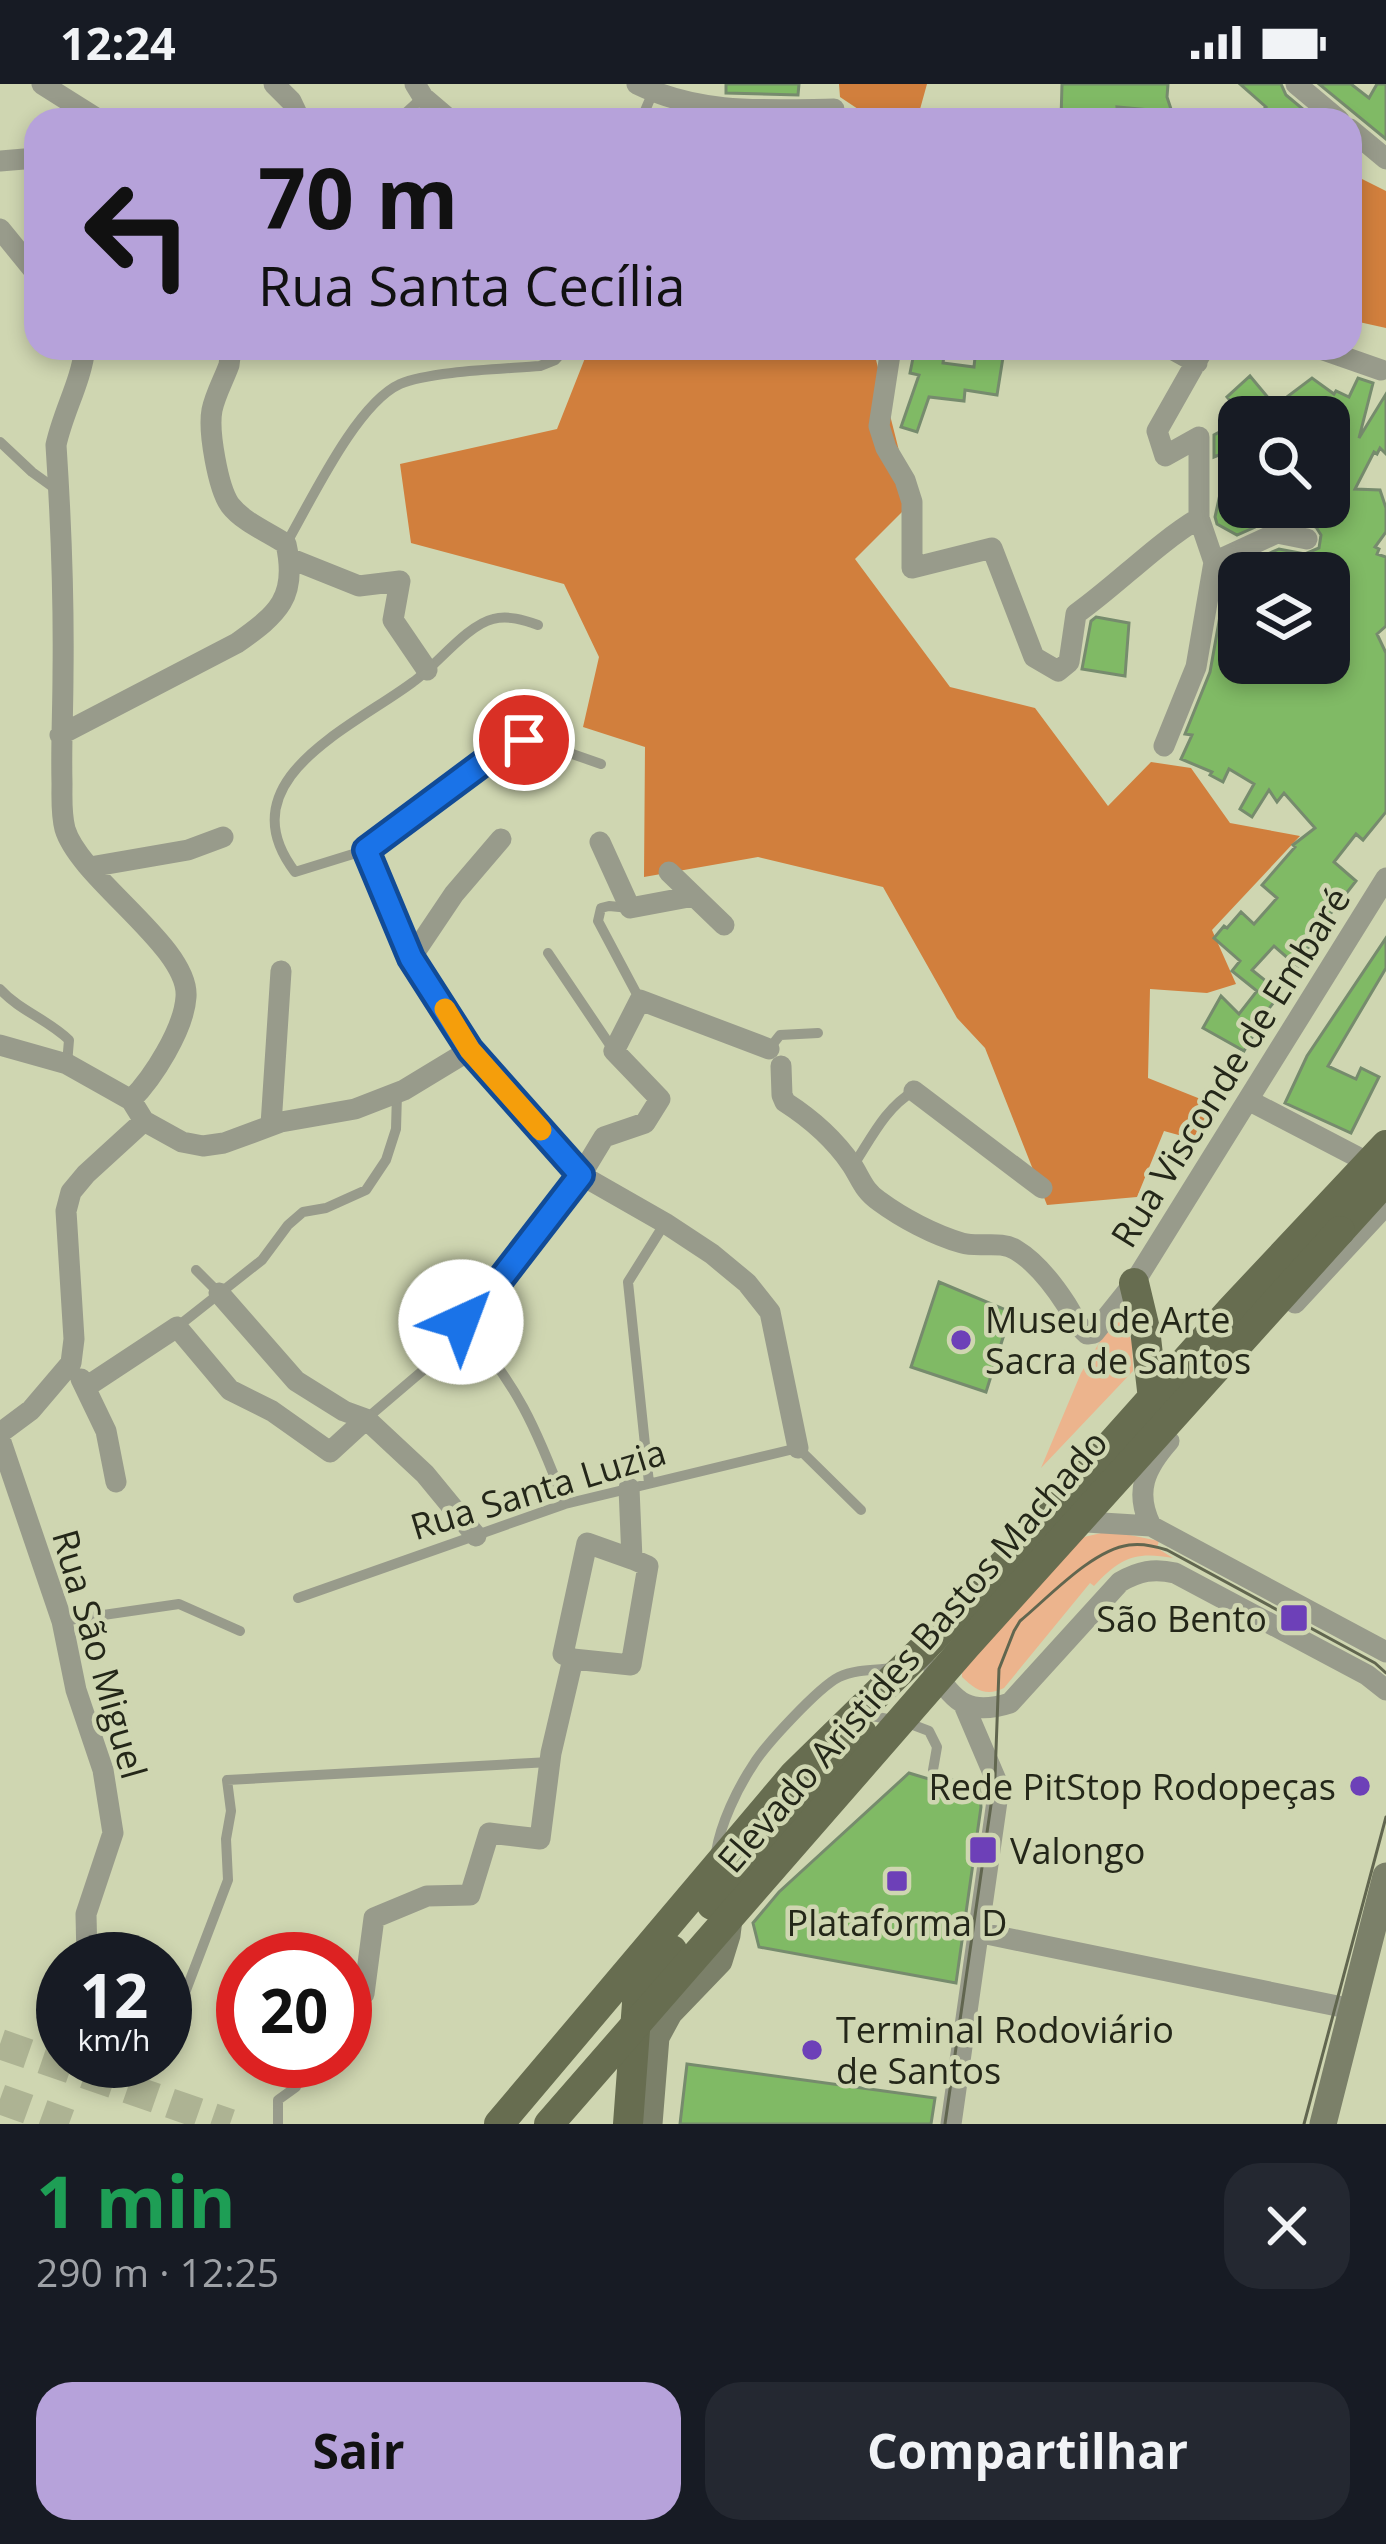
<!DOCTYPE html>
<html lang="pt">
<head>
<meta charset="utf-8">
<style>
	body { margin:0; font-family:"Open Sans",sans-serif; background:#242831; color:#f1f3f6; height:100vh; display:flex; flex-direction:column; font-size:45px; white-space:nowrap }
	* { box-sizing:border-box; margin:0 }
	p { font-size:39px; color:#9ea1a6 }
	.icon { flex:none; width:66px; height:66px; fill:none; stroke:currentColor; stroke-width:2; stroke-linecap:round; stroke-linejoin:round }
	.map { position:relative; height:2040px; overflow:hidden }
	.sheet { display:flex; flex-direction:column; background:#171b24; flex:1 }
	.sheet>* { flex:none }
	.banner { position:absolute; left:24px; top:24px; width:1338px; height:252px; border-radius:36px; box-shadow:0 6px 18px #0003; background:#b6a2da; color:#111; overflow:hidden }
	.buttons { position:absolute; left:1218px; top:312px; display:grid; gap:24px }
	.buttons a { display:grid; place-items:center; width:132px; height:132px; border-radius:24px; background:#171b24; box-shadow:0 6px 18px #0003; font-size:60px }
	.speed { position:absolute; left:36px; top:1848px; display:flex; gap:24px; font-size:60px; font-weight:700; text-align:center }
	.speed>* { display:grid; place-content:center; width:156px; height:156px; border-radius:50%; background:#171b24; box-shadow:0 6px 18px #0003; line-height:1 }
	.speed small { font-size:30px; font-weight:400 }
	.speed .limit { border:18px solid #d22; background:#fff; color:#111 }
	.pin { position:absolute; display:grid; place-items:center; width:102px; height:102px; color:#fff; margin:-51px; border:6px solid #fff; border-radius:50%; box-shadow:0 3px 12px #0007 }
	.me { position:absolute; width:132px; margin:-66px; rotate:43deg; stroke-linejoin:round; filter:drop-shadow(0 0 9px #0008) }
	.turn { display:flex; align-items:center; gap:42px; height:252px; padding:0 36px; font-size:54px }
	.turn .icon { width:156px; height:156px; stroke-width:2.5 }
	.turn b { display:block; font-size:84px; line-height:102px }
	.round { display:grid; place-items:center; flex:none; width:126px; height:126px; border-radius:36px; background:#242831 }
	.headline { display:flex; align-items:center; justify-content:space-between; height:204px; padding:0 36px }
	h1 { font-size:72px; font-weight:700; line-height:90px; color:#1e9e55 }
	.button { display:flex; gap:24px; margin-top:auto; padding:24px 36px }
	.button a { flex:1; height:138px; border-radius:36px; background:#b6a2da; color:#111; font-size:48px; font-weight:700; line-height:138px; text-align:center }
	.button a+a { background:#242831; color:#f1f3f6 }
	.status { display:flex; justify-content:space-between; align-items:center; height:84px; padding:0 60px; background:#171b24; direction:ltr }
	.status svg { height:33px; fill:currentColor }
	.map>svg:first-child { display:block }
	.green { fill:#ecb48d }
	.forest { fill:#d17f3d }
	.building { fill:#80ba65; stroke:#768b6d; stroke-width:3 }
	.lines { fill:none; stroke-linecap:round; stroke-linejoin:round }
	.primary-tunnel { stroke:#adb393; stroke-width:30; stroke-dasharray:30 15; stroke-linecap:butt }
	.lane { stroke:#989b8b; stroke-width:10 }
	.street { stroke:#989b8b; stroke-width:21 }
	.secondary { stroke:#7b8069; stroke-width:27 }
	.primary { stroke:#676d50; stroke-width:30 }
	.tram { stroke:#61664f; stroke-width:3 }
	.primary-bridge { stroke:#676d50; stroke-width:30 }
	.route-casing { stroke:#114b97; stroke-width:30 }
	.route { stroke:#1a73e8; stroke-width:21 }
	.slow { stroke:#f59e0b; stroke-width:21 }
	.poi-dot { fill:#6d40b8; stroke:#cfd6b1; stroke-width:4.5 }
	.labels { text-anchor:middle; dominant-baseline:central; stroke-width:9; stroke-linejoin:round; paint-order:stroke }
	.street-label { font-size:36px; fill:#242719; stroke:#cfd6b1 }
	.poi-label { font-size:36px; fill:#242719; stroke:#cfd6b1; text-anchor:start }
</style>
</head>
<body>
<div class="status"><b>12:24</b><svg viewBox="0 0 49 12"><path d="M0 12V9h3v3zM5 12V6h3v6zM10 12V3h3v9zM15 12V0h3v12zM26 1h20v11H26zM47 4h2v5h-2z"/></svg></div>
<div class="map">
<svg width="1386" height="2040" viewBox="0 0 1386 2040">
	<rect width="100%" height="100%" fill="#cfd6b1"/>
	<path class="green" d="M1124,1238l8,20 1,29 -92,97 40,-95 30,-50z
		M1110,1447l49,10 -2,7 16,10c-38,-7 -53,0 -79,28l-4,-3 -86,105c-18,9 -28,2 -42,-11v-5l114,-129 8,-6z"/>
	<path class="forest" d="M839,0h88l-10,36h-55l-1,-9 -21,-14z
		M1350,89l36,18v137l-36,-8z
		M589,264h284l39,154 -57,57 95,128 85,21 73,98 43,-44 40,6 39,55 70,13 -88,94 24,54 -29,9 -57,-4 -2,89 65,26 -20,35 -29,-8 -27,66 -90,8 -62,-157 -28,-30 -74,-131 -125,-30 -114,20 1,-130 -62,-20 16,-70 -35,-73 -153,-41 -11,-79 157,-35z"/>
	<path class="building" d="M726,0h73l-1,11 -72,-2z
		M1062,0h106l-1,13 5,15 -55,-5 1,10 -57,3z
		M1240,0h41l5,11 30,25h-41l-11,-11 2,-2z
		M1319,0h32l18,14 8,-14h9v55z
		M915,264h30l-2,15 31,4 2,-19 28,3 -7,44 -32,-5 -1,11 -35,-4 -12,35 -16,-5 18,-52 -9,-2z
		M1250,292l25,30 37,-28 22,16 2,-3 13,6 9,-19 15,5 -14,55 27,-44v60l-6,-6 -3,6 -3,-2 -19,37 25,1 6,18v24l-11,15 4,2 -2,5 9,3v69l-9,8 9,19v159l-23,28 -7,-6 -22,28 22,19 -32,41 3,2 -24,30 4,3 -9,10 -24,-21 -22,24 29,23 -14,18 5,3 -11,14 -2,-2 -15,25 -41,-23 18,-32 18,18 18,-23 -25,-20 8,-10 -26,-23 10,-12 3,2 14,-16 13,12 23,-26 -15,-13 33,-38 -2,-2 22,-17 -31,-35 -7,9 -8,-12 -17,27 -12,-8 14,-25 -25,-15 -6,13 -13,-7 2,-3 -31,-13 11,-24 -7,-1 25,-62 10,-56 19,1v46h33l4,11 24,-3 -1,-8h30v-90h-80l14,-17 16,-7 26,5 14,-6 2,-13 -5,-8 -36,-9 -11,2 -1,-13h61v-90h-46l-5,-6 -12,6h-22l-17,-20z
		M1225,345l7,7 1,-3 6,1v84l14,10 -16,7 -20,-11 -2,-7 7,-32 7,3 -7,-6 7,-31 -15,6v-22z
		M1096,533l33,6 -4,53 -43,-7 9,-48z
		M1386,854v30l-58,98 28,13 5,-11 18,9 -28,56 -66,-30 22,-47z
		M939,1198l72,30 -25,80 -75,-25z
		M909,1689l23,7 6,-2 41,6 2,23 -25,176 -197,-36 -6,-24 26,-31z
		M687,1980l248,34 -4,26h-251z"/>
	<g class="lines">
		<path class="primary-tunnel" d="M0,1960l230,80
			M0,2015l69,25"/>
		<path class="lane" d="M398,36l25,-23
			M641,36l12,-28
			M0,358l32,30 25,18
			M286,460c25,-43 70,-140 114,-160 30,-13 105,-15 140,-18l15,-6 11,-12
			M538,541c-14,-5 -30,-10 -45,-6 -26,6 -57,47 -80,63 -60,45 -188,98 -118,190l71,-22 148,-108 21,-1 66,23
			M630,824l-21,-2 -8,2 -3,13 42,79
			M548,869l66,98
			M0,905c20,22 47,30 69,51l-2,24
			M769,965l11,-14 38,-2
			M853,1082c18,-27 32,-58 61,-75
			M196,1186l23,23
			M462,1238c55,62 74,105 103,182
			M177,1243l85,-67 26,-35 15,-13 23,-4 40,-18 20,-30 10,-31 1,-36
			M366,1335l61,-52 35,-45 38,-42 43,-59 38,-46
			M649,1399l-21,-201 37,-59
			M298,1514l267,-94 233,-56 63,62
			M62,1537l117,-17 61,27
			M862,1630l46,9 21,8 8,16 -4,23
			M716,1768c5,-29 21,-63 37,-87 12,-20 66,-78 86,-88 16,-8 38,-7 56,-9
			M172,1943l56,-147 -2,-41 5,-28 -4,-31 323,-18
			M278,2040v-24l18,-13 7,-26"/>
		<path class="street" d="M42,0l57,36
			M274,0l17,17 9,19
			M415,0l8,13 27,23
			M637,0c63,31 129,26 197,25
			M1296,0l43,36
			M1350,45l36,30
			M0,77l36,-3
			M0,145l36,44
			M85,264c-4,34 -22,64 -29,97 5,76 8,152 7,229 0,36 -2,72 -1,109 0,15 -1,31 3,46 15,50 125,118 121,168 -2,32 -33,81 -55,103
			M891,264l-12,78 7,22 19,32 7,22v66l80,-20 42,109 24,14 11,-9 7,-48c42,-30 80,-70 123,-96
			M1170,264l27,15
			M1318,264l63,22
			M289,474l70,28 41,-5 -7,39 34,50
			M1214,478l63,-29 30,6
			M60,651l177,-92c41,-29 61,-46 49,-99 -18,-12 -43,-22 -56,-39 -12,-17 -22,-74 -18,-95 3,-15 12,-31 17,-45l1,-8 -5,-9
			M1164,662l32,-79 18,-105 -15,-44v-81l-34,19 -8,-25 47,-83
			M600,758l30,66 64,-12
			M366,766l45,108 59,92 111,125 84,48 47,31 35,29 23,29 28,136
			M90,783l98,-17 35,-13
			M669,788l55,53
			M411,874l43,-64 47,-55
			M0,961l67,19 64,36 13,21 38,21 21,4 21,-3 57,-21 74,-13 49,-19 66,-40
			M781,982l1,29 3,7c25,16 50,38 67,63 9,14 12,26 27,36 23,17 55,34 83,42 17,5 39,-3 54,7 20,12 37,34 50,54 7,11 11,22 21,30l7,-1 40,-50 252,-405
			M914,1007l128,97
			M1248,1016l121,63
			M271,1041l10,-154
			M581,1091l23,-38 41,-14 15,-24 -46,-48 26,-51 129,49
			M219,1209l77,88 48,30 22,8 59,55 51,62
			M1295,1219l91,-98
			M81,1295l25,52 10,51
			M86,1303l91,-60 53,63 42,21 58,41 36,-33
			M0,1349l31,-23 40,-47 3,-24 -8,-128 5,-19 15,-18 58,-53
			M0,1355l62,182 14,69 27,80 10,63 -27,81 1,45
			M1070,1437l81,5 235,126
			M1151,1442c-17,-34 -6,-58 18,-85
			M573,1575l-10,-5 24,-111 45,16
			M934,1586c20,33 36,46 76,33l110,-121c19,-11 34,-14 55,-9l192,102 19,15
			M977,1848l375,77
			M364,1910l10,-76 53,-22 43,-1 19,-62 51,6 11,-86 22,-94 58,6 17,-99 -16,-7 -3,-71
			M165,1940l7,3
			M951,2040l48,-337 -35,-82"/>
		<path class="secondary" d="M649,2040l7,-87 13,-24 50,-52 8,-26 3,-24
			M1323,2040l63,-248"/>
		<path class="primary" d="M1340,1147l46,-51
			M1134,1199l11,46 8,70
			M712,1821l150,-172
			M499,2040l295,-349 131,-128 89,-94 217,-243 155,-165
			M628,2040l9,-121 8,-19 27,-34"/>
		<path class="tram" d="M945,2040l50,-347 4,-108 15,-38 6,-10c29,-24 72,-71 109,-76 13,-2 26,1 38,5l208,113 11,10
			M1304,2040l82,-307"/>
		<path class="primary-bridge" d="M549,2040l416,-477 375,-416"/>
	</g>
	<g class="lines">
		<g class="route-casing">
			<path id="route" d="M461,1238l39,-42 81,-105 -111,-125 -59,-92 -45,-108 129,-96 19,-12 10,-2"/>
		</g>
		<use href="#route" class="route"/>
		<path class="slow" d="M445,925l25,41 71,80"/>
	</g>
	<g class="poi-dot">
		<circle cx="961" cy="1256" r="12"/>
		<rect x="1279" y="1519" width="30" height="30" rx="6"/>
		<circle cx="1360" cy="1702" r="12"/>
		<rect x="968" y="1751" width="30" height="30" rx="6"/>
		<rect x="885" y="1785" width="24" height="24" rx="6"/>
		<circle cx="812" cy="1966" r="12"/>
	</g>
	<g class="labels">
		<g class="street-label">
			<text transform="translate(1230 983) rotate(-58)">Rua Visconde de Embaré</text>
			<text transform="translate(538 1405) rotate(-17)">Rua Santa Luzia</text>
			<text transform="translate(912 1567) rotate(-49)">Elevado Aristides Bastos Machado</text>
			<text transform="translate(100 1570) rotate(74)">Rua São Miguel</text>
		</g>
		<g class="poi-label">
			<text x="985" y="1235">Museu de Arte<tspan x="985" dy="41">Sacra de Santos</tspan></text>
			<text x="1267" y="1534" text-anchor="end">São Bento</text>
			<text x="1336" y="1702" text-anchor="end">Rede PitStop Rodopeças</text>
			<text x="1010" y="1766">Valongo</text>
			<text x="897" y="1838" text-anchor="middle">Plataforma D</text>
			<text x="836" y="1945">Terminal Rodoviário<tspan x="836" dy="41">de Santos</tspan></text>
		</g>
	</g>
</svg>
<div class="buttons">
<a><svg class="icon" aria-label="search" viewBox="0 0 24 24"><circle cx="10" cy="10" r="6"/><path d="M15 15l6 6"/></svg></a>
<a><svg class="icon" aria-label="layers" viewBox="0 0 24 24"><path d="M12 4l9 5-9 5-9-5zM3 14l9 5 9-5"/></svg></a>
</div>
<div class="speed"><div>12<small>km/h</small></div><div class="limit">20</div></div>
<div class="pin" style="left:524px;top:656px;background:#d93025"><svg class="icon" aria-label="arrive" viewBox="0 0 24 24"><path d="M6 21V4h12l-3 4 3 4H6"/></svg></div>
<svg class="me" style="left:461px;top:1238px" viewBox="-20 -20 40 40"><circle r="19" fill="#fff"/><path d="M0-13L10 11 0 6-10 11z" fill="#1a73e8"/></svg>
<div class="banner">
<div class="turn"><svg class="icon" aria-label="left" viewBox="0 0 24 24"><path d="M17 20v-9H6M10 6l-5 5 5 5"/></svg><div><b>70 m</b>Rua Santa Cecília</div></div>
</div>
</div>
<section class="sheet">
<div class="headline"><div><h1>1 min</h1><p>290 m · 12:25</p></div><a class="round"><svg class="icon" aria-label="close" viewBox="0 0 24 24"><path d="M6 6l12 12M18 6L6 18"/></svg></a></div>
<div class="button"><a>Sair</a><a>Compartilhar</a></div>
</section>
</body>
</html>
